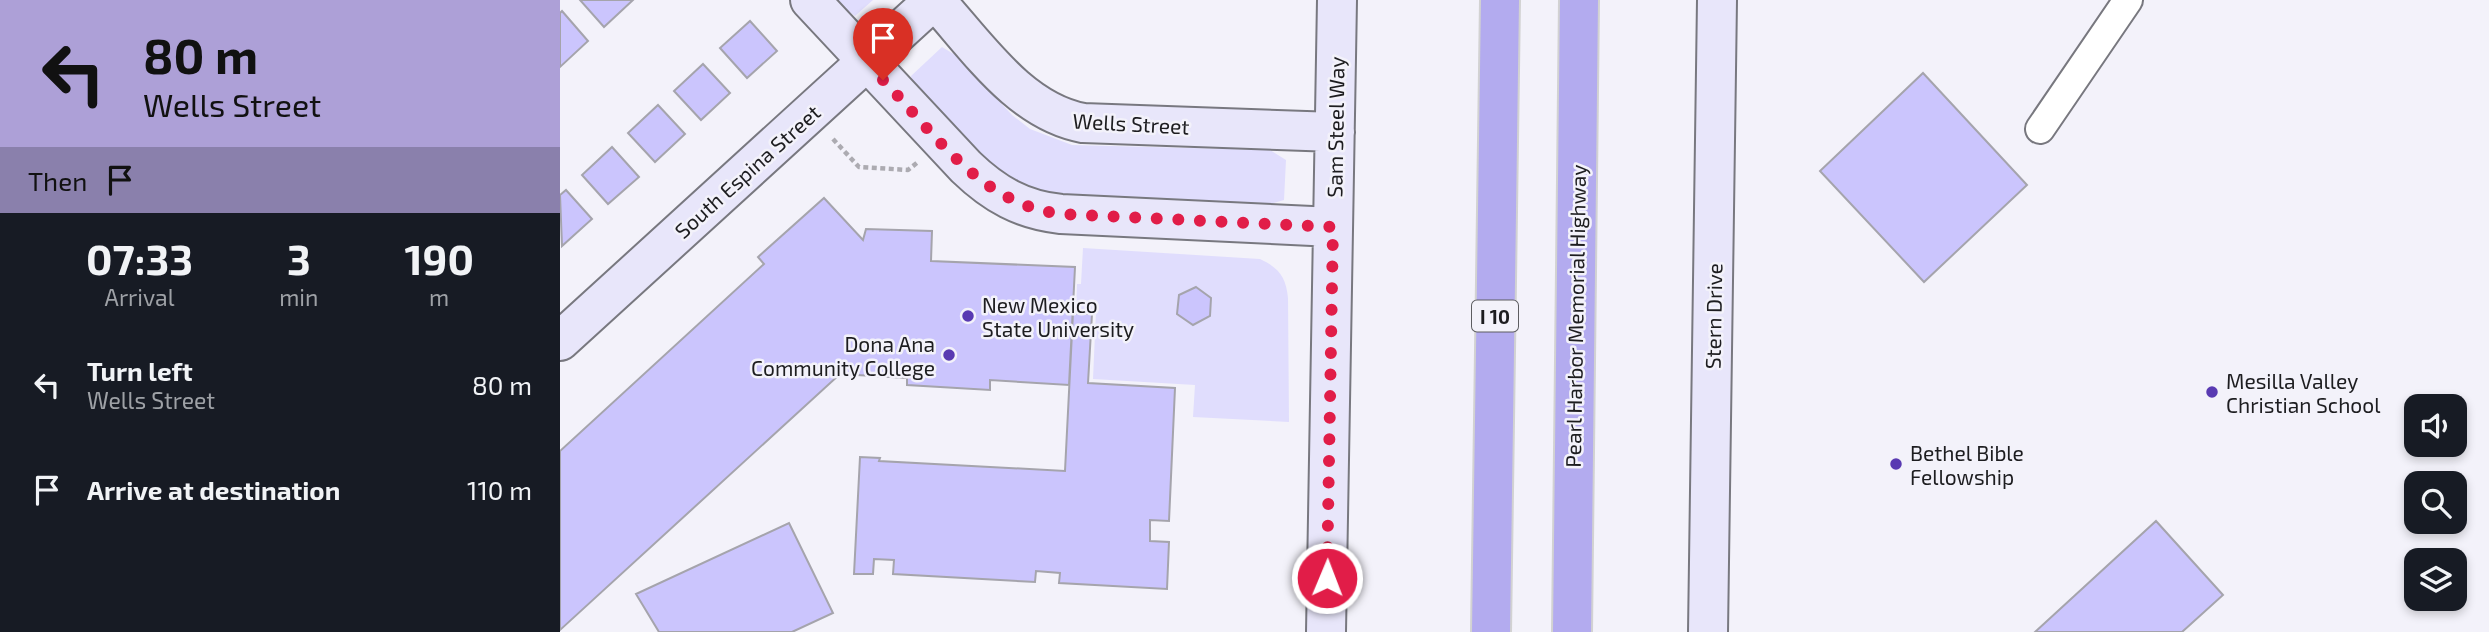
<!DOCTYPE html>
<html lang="en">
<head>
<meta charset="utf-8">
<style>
	body { margin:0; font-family:"Exo 2",sans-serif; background:#242831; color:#f1f3f6; height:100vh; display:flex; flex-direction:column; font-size:26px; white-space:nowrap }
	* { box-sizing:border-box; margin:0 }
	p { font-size:23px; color:#9ea1a6 }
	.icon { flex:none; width:38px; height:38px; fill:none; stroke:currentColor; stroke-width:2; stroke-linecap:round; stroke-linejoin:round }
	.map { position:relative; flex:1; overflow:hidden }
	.details { display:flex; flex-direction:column; background:#171b24; width:560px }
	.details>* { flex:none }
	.banner { background:#ada0d7; color:#111; overflow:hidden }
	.buttons { position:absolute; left:1844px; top:394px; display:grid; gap:14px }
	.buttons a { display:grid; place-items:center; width:63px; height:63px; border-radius:14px; background:#171b24; box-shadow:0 4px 10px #0003; font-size:35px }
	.pin { position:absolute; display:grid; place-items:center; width:60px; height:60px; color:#fff; margin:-72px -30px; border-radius:50% 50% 50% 0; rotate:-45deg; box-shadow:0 0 7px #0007 }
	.pin .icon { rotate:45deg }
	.me { position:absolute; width:77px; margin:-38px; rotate:1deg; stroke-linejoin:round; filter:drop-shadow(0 0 5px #0008) }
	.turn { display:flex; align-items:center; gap:24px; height:147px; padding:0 28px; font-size:32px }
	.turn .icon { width:91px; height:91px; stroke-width:2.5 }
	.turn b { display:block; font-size:49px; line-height:60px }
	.then { display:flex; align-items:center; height:66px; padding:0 28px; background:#0003; gap:14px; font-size:26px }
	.eta { display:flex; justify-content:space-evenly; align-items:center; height:119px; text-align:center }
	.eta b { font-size:42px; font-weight:700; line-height:49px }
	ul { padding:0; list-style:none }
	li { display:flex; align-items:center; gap:21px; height:105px; padding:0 28px }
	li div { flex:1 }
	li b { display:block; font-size:26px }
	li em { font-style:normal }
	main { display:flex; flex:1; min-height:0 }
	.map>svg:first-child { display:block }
	.green { fill:#e0ddfd }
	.building { fill:#cbc5fd; stroke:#a5a4ac; stroke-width:2 }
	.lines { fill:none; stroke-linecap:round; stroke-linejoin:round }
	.street-casing { stroke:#78787f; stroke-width:32 }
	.secondary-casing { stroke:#78787f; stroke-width:42 }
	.highway-casing { stroke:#d2d2d2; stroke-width:42 }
	.path { stroke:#acabb1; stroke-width:4.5; stroke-dasharray:5 3.5; stroke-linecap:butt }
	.street { stroke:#fff; stroke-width:28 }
	.secondary { stroke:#e8e6fa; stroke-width:38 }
	.highway { stroke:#b3abef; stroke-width:38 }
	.route { stroke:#e11d48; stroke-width:12; stroke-dasharray:0 21.6 }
	.poi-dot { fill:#593ab2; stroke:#f3f2fa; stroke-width:2.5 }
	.labels { text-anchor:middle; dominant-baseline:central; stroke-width:5; stroke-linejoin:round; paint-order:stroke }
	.shield { fill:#f3f2fa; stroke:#5d5d61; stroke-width:2 }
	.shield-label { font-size:19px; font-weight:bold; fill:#1d1d20 }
	.street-label { font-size:21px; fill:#1d1d20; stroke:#f3f2fa }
	.poi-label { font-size:21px; fill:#1d1d20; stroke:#f3f2fa; text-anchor:start }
</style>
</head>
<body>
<main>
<section class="details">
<div class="banner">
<div class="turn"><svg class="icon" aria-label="left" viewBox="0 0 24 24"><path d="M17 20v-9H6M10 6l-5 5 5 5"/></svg><div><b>80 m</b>Wells Street</div></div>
<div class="then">Then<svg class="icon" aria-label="arrive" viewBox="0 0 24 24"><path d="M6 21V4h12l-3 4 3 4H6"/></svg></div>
</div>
<div class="eta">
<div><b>07:33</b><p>Arrival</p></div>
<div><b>3</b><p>min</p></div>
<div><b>190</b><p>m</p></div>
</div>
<ul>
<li><svg class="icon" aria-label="left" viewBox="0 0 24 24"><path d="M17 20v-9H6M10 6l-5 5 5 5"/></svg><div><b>Turn left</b><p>Wells Street</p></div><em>80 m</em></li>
<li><svg class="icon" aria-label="arrive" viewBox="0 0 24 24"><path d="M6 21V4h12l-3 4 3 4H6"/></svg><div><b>Arrive at destination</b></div><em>110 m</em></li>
</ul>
</section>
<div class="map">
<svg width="1929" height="632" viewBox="0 0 1929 632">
	<rect width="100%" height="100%" fill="#f3f2fa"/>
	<path class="green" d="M273,0h40l-18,16z
		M382,47l15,9 55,59 18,14 42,16 198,5 16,10 -2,40 -17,5 -181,-7 -62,-11 -47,-31 -64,-72 -2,-8z
		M523,248l177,11c19,9 26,18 28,39l1,124 -96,-5 2,-32 -102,-6 3,-68 -20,-1 1,-26h4z"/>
	<path class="building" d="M20,0h53l-29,27z
		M2,11l26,30 -28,26v-54z
		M190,21l27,30 -30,27 -27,-30z
		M143,64l27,29 -29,27 -27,-29z
		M1363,73l104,112 -103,97 -104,-111z
		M98,105l27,29 -30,28 -27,-29z
		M52,147l27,30 -31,27 -26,-29z
		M6,190l26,29 -30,27 -2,-51z
		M264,198l39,42 3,-11 66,2 -1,30 144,6 -6,118 -79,-5v10l-83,-5v-7l-67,-4 -280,256v-179l204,-187 -6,-7z
		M636,287l15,11 -1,18 -17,9 -16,-11 2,-19z
		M513,313l19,1 -4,69 87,5 -6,133 -19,-1v21l19,1 -2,47 -108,-6 1,-10 -24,-2 -1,11 -142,-8 1,-14 -20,-1 -1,15h-19l6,-117 20,1 -1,3 186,10z
		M1596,521l67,74 -41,37h-147z
		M229,523l44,90 -41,19h-133l-23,-38z"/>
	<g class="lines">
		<g class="street-casing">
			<path id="street" d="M1480,129l88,-129"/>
		</g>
		<g class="secondary-casing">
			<path id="secondary" d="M250,0l156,167c28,27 56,43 95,47l272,13
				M375,0c42,46 84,111 148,123l252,9
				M0,341l374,-341
				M766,632l11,-632
				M1148,632l9,-632"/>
		</g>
		<g class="highway-casing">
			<path id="highway" d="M931,632l9,-632
				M1012,632l7,-632"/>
		</g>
		<path class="path" d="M273,139l26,28 49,3 10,-8"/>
		<use href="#street" class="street"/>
		<use href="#secondary" class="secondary"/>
		<use href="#highway" class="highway"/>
	</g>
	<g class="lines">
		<path class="route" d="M323,80c52,54 99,125 178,134l272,13 -6,351"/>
	</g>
	<g class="poi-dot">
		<circle cx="408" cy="316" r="7"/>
		<circle cx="389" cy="355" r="7"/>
		<circle cx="1652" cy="392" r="7"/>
		<circle cx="1336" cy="464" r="7"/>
	</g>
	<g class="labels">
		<rect class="shield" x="912" y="300.5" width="46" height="31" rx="5"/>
		<g class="shield-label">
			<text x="935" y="316">I 10</text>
		</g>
		<g class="street-label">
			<text transform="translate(571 123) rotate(3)">Wells Street</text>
			<text transform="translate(775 127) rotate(-89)">Sam Steel Way</text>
			<text transform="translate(187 171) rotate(-42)">South Espina Street</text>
			<text transform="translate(1015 316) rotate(-89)">Pearl Harbor Memorial Highway</text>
			<text transform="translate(1153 316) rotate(-89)">Stern Drive</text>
		</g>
		<g class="poi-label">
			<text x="422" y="304">New Mexico<tspan x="422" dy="24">State University</tspan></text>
			<text x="375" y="343" text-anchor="end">Dona Ana<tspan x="375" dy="24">Community College</tspan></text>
			<text x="1666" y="380">Mesilla Valley<tspan x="1666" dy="24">Christian School</tspan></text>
			<text x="1350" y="452">Bethel Bible<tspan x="1350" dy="24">Fellowship</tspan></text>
		</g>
	</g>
</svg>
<div class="buttons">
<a><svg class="icon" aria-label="sound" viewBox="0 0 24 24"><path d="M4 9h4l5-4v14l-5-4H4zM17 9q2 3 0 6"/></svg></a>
<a><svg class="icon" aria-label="search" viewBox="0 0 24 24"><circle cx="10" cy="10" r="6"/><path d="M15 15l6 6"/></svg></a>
<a><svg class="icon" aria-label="layers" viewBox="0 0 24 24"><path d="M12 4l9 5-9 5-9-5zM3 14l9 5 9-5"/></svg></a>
</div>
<div class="pin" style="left:323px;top:80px;background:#d93025"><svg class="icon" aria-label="arrive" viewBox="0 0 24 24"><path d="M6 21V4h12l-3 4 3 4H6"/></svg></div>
<svg class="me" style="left:767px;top:578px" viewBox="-20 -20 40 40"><circle r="17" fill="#e11d48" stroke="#fff" stroke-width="3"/><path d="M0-11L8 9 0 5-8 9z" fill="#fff"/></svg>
</div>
</main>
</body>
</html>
